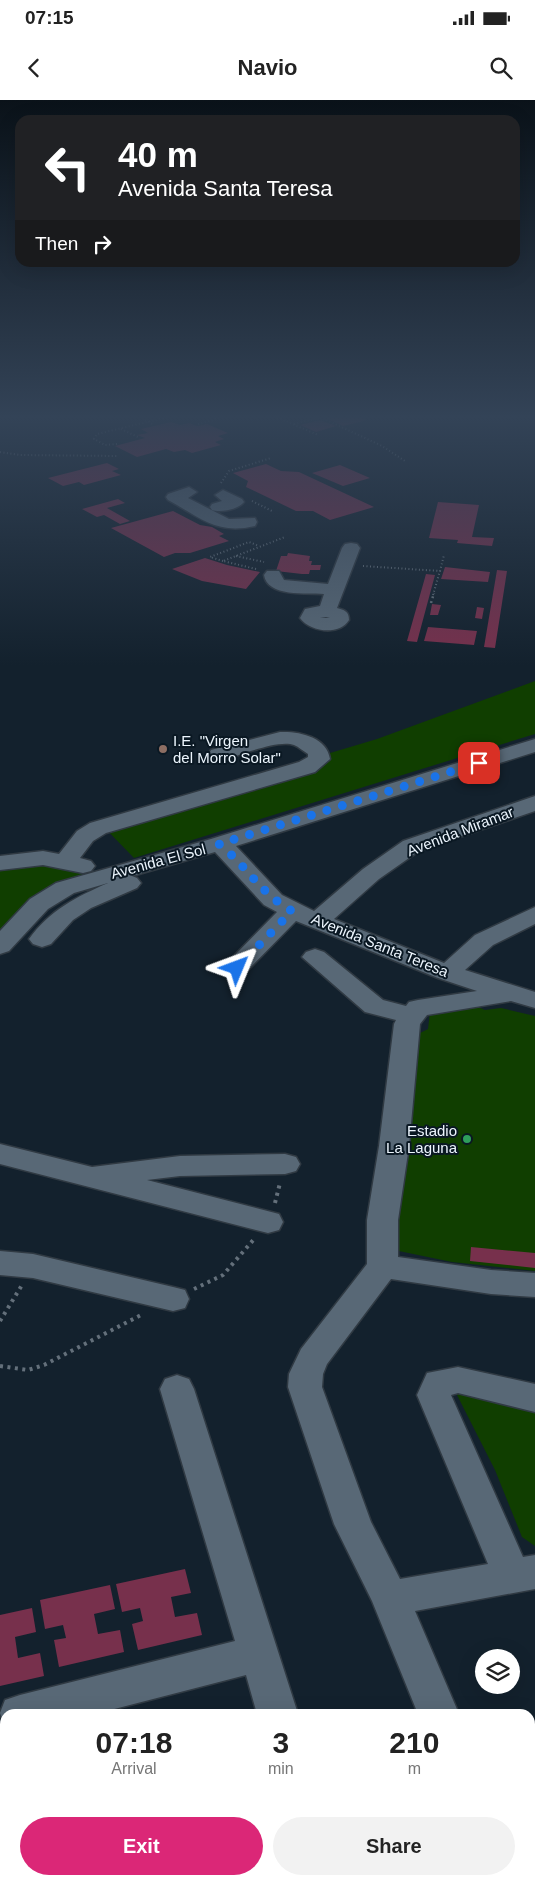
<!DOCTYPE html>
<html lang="en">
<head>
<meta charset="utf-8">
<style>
	body { margin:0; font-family:Arial,sans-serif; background:#f2f2f2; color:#222; height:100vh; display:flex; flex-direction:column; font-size:19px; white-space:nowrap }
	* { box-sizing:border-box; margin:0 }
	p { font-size:16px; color:#767676 }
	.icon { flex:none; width:28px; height:28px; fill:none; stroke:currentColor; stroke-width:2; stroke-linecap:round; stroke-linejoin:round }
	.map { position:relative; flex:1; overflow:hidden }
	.drawer { position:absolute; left:0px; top:1609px; width:535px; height:176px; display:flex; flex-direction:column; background:#fff; border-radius:15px 15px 0 0; box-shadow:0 5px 20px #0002 }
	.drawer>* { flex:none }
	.top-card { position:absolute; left:15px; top:15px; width:505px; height:152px; border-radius:15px; box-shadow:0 5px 20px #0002; background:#202124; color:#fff; overflow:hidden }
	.controls { position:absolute; left:475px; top:1549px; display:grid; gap:10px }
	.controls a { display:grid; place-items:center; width:45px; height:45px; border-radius:50%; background:#fff; box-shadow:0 5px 20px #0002; font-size:25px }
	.pin { position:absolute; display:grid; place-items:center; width:42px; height:42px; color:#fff; margin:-21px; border-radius:10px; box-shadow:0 2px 8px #0006 }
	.me { position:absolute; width:55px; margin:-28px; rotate:46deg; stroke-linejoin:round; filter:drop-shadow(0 0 4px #0008) }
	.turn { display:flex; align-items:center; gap:18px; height:105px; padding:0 20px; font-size:22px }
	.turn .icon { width:65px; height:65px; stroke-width:2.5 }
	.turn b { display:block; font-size:35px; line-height:42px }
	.then { display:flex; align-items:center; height:48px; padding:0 20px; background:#0003; gap:10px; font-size:19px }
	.eta { display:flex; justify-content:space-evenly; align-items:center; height:85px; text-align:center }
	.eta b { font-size:30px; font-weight:800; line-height:35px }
	.action { display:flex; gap:10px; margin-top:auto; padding:10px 20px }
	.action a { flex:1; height:58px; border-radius:30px; background:#db2777; color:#fff; font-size:20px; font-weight:800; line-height:58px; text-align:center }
	.action a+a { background:#f2f2f2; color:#222 }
	.status { display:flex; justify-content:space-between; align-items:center; height:35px; padding:0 25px; background:#fff; direction:ltr }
	.status svg { height:14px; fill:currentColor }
	header { display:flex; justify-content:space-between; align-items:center; height:65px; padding:0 20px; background:#fff; font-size:22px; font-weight:800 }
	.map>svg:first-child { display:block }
	.green { fill:#103e00 }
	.building { fill:#77304c }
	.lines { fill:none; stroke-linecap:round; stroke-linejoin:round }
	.minor-casing { stroke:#303a43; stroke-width:3 }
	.path-far2 { stroke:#64707b; stroke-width:2; stroke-dasharray:1 2.5; stroke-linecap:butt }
	.path-far1 { stroke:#64707b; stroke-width:2.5; stroke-dasharray:2 3; stroke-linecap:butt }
	.path { stroke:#64707b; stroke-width:4; stroke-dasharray:3 4.5; stroke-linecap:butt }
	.minor { fill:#586876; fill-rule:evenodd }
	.route { stroke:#1a73e8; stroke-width:9; stroke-dasharray:0 16.2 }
	.education-dot { fill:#8d6e63; stroke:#0a1823; stroke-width:2 }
	.leisure-dot { fill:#2e9e5b; stroke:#0a1823; stroke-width:2 }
	.labels { text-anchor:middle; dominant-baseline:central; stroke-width:4; stroke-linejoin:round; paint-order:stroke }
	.poi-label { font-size:15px; fill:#ecf5fd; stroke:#0a1823; text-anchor:start }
	.street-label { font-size:15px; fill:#ecf5fd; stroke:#0a1823 }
</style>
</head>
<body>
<div class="status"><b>07:15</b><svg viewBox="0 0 49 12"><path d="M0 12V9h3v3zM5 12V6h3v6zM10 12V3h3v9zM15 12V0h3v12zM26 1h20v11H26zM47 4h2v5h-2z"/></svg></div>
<header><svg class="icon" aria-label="back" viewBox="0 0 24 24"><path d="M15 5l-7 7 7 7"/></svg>Navio<svg class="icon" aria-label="search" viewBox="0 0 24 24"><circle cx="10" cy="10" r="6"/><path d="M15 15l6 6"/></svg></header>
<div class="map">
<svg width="535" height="1784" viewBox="0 0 535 1784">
	<rect width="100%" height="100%" fill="#13212d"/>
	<path class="green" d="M535,581v53l-401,124 -35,-36 278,-83z
		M35,763l52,11 -51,25 -36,31v-63z
		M478,907l7,3 16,-2 34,8v255l-83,-9 -63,-13 23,-212 16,-8 2,-17z
		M460,1288l75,15v143l-13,-9 -27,-67 -38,-75z"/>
	<path class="building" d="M336,316h21l10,4 -24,6 -17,-8z
		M320,320l16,6 -20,6 -16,-7z
		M171,322l9,3 9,-2 8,3 10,-2 21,9 -10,3 6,3 -9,3 6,3 -29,8 -7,-3 -11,2 -8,-3 -29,8 -22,-11 30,-8 -8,-3 11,-2 -7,-4z
		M107,363l12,6 -7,2 9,4 -37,10 -5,-3 -16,4 -15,-8z
		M266,364l15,7 18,1 75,35 -44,13 -17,-9h-17l-50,-24 2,-6 -15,-8z
		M340,365l30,13 -27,8 -31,-13z
		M118,399l7,4 -18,5 23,13 -10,3 -16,-9 -7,2 -15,-8z
		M438,402l41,3 -7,32 22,1 -2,8 -35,-3 1,-3 -29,-2z
		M173,411l27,14 12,2 12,7 -5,2 10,5 -39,12h-15l-11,4 -53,-29z
		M288,453l22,3 -1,5h3l-1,4h10l-1,5h-10l-1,4h-7l-26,-3 5,-15h6z
		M205,458l22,7 33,7 -14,17 -44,-8 -30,-12z
		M445,467l45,5 -2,10 -47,-3z
		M497,470l10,1 -12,77 -11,-1z
		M426,474l9,1 -18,67 -10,-1z
		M432,504l9,1 -3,10h-8z
		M477,507l7,1 -2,11 -7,-1z
		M428,527l49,4 -3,14 -50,-4z
		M471,1147l64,6v15l-65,-7z
		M185,1469l6,24 -20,4 4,20 22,-4 5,22 -64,15 -6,-26 11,-3 -3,-13 -18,4 -6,-28z
		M110,1485l5,24 -21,5 4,20 22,-4 4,22 -65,15 -5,-27 12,-2 -3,-13 -18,4 -5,-29z
		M32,1508l4,24 -21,5 3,21 22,-5 4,23 -44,10v-71z
		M5,1673v35l-5,1v-35z"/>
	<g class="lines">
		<g class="minor-casing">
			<path id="minor" d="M189,387l8,5 -9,6 41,21 26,-1 2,4 -2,4c-38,9 -54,-8 -87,-26l-2,-3 2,-3z
				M223,390l19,9 2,3c-5,7 -23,11 -32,8l-2,-3 2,-3 10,-3 -7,-6z
				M351,443l6,1 3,4 -23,60c7,2 12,3 12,12 -10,16 -39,12 -49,-2l5,-9 15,-3 4,-12c-17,-1 -57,3 -60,-19l3,-4h12l5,9 44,4 14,-36 3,-4zM326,517l4,1h-10z
				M280,632c19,-1 47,5 50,27l-15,13 -209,61 -13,8 -13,17 11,3 4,5 -4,5 -8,2 -40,-8 -43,5v-14l43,-5 16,3 18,-23 13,-8 209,-61 9,-5v-3c-5,-3 -9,-7 -14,-9 -17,-6 -57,12 -75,16l-8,-1 -3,-5 3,-5z
				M535,639v13l-299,94 46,49 32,16 49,-42 40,-28 132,-45v15l-116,40 -40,28 -45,40 110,44 31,-28 60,-28v17l-42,21 -28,25 70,22v16l-24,-7 -84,14 -7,9 -11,122 -11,74v37l93,13 44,3v24l-44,-3 -100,-15 -64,85 -4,10 -1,13 49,135 29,57 88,-15 -71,-169 10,-22 31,-6 77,17v28l-77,-19 -7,2 72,162 12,-2v34l-120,22 44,103h-41l-46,-113 -38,-77 -46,-137 1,-13 12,-25 66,-85v-44l12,-74 15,-122 2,-4 -31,-8 -63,-55 4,-5 9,-3 9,3 59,48 23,6 3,-4 9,-2 59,-9 -39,-13 -142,-57 -50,51 -9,3 -9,-3 -4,-5 4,-5 49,-50 -13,-7 -49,-53 -83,24 5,2 4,5 -4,5 -46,20 -18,12 -22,24 -9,3 -9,-3 -4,-5c21,-29 47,-42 79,-56l-34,10 -26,16 -39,42 -9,3v-23l30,-32 26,-16 155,-44z
				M0,1044l92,23 88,-11 105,-2 11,3 4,7 -4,7 -11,3 -105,2 -33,4 132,34 4,8 -4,8 -11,3 -268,-69z
				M0,1151l33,3 140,33 12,3 4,9 -4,9 -12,3 -140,-33 -33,-3z
				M177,1275l12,4 5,10 104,325h-41l-11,-39 -151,39h-90v13l-5,-14 5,-13 15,-5 215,-54 -75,-252 5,-10z
				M535,1674v42l-5,1v-42z
				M308,1780h44l1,4h-44z
				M483,1780h45l1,4h-45z"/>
		</g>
		<path class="path-far2" d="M212,316l6,3
			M274,316l44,19
			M320,317l62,29 23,15
			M145,320l9,5
			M198,324l33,-8
			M294,324l33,-8
			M121,329l19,9
			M117,344l-12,1 -11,-6 3,-5 75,-18
			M0,352l20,3 98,1
			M221,383l8,-12 42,-13
			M252,401l20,10
			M236,456l28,6
			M223,461l-13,-4 39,-15 10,4
			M363,466l77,5 4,-16
			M256,469l-33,-8 62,-24
			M433,495l7,-24"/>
		<path class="path-far1" d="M431,503l3,-10"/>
		<path class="path" d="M275,1103l5,-20
			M194,1189l29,-14 32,-37
			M0,1221l22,-36
			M0,1266l28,4 16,-5 99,-51"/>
		<use href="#minor" class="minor"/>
	</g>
	<linearGradient id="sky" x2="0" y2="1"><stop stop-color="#0a1219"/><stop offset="0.56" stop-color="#334357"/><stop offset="1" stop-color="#334357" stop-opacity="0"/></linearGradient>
	<rect width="535" height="566" fill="url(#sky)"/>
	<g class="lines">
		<path class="route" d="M237,868l55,-57c-32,-18 -45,-45 -73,-67l260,-81"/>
	</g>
	<circle class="education-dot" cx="163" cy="649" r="5"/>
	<circle class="leisure-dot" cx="467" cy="1039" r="5"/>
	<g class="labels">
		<g class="poi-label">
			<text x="173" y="640">I.E. "Virgen<tspan x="173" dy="17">del Morro Solar"</tspan></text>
			<text x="457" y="1030" text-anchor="end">Estadio<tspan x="457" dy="17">La Laguna</tspan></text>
		</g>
		<g class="street-label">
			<text transform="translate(460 731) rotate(-21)">Avenida Miramar</text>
			<text transform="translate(158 761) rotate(-15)">Avenida El Sol</text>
			<text transform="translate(380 845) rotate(22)">Avenida Santa Teresa</text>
		</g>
	</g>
</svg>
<div class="controls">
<a><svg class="icon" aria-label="layers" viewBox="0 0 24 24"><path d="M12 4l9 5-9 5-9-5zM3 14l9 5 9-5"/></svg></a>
</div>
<div class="pin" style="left:479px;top:663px;background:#d93025"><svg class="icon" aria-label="arrive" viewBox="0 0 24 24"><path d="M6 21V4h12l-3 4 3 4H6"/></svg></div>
<svg class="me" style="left:237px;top:868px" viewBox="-20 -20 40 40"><path d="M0-17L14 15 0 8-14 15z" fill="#1a73e8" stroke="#fff" stroke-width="4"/></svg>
<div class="top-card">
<div class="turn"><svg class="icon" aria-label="left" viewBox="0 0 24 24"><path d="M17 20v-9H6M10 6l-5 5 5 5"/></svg><div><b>40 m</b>Avenida Santa Teresa</div></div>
<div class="then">Then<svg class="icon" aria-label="right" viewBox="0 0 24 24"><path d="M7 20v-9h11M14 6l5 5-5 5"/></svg></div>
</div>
<section class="drawer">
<div class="eta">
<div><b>07:18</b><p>Arrival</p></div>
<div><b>3</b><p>min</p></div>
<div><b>210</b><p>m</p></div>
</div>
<div class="action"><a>Exit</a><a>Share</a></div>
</section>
</div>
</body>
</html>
